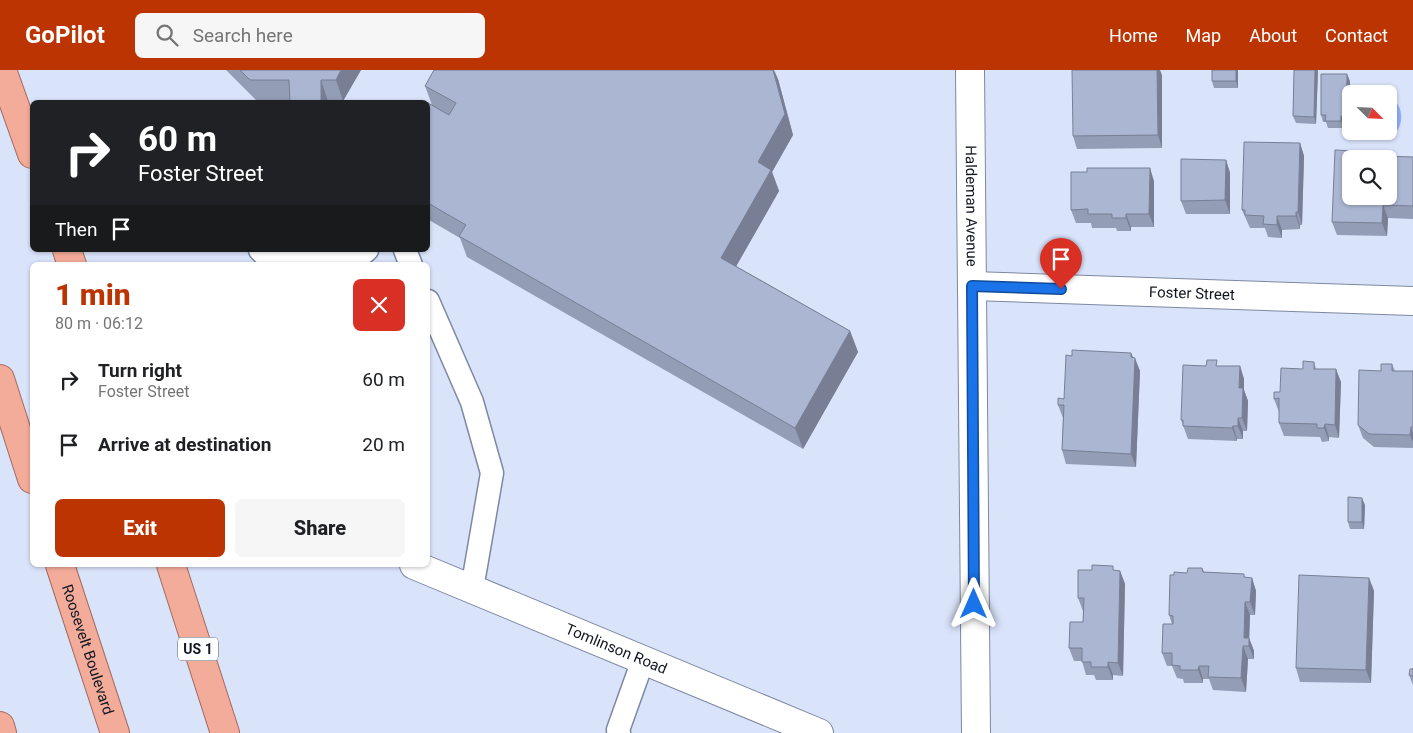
<!DOCTYPE html>
<html lang="en">
<head>
<meta charset="utf-8">
<style>
	body { margin:0; font-family:Roboto,sans-serif; background:#f6f6f6; color:#202124; height:100vh; display:flex; flex-direction:column; font-size:19px; white-space:nowrap }
	* { box-sizing:border-box; margin:0 }
	p { font-size:16px; color:#757577 }
	.icon { flex:none; width:28px; height:28px; fill:none; stroke:currentColor; stroke-width:2; stroke-linecap:round; stroke-linejoin:round }
	.map { position:relative; flex:1; overflow:hidden }
	.sheet { position:absolute; left:30px; top:192px; width:400px; height:305px; display:flex; flex-direction:column; background:#fff; border-radius:8px; box-shadow:0 1px 4px #0004 }
	.sheet>* { flex:none }
	.top-card { position:absolute; left:30px; top:30px; width:400px; height:152px; border-radius:8px; box-shadow:0 1px 4px #0004; background:#202124; color:#fff; overflow:hidden }
	.needle { width:32px; rotate:114deg }
	.fabs { position:absolute; left:1342px; top:15px; display:grid; gap:10px }
	.fabs a { display:grid; place-items:center; width:55px; height:55px; border-radius:8px; background:#fff; box-shadow:0 1px 4px #0004; font-size:25px }
	.pin { position:absolute; display:grid; place-items:center; width:42px; height:42px; color:#fff; margin:-51px -21px; border-radius:50% 50% 50% 0; rotate:-45deg; box-shadow:0 0 5px #0007 }
	.pin .icon { rotate:45deg }
	.me { position:absolute; width:55px; margin:-28px; rotate:0deg; stroke-linejoin:round; filter:drop-shadow(0 0 4px #0008) }
	.turn { display:flex; align-items:center; gap:18px; height:105px; padding:0 25px; font-size:22px }
	.turn .icon { width:65px; height:65px; stroke-width:2.5 }
	.turn b { display:block; font-size:35px; line-height:42px }
	.then { display:flex; align-items:center; height:48px; padding:0 25px; background:#0003; gap:10px; font-size:19px }
	.round { display:grid; place-items:center; flex:none; width:52px; height:52px; border-radius:8px; background:#f6f6f6 }
	.overview { display:flex; align-items:center; justify-content:space-between; height:85px; padding:0 25px }
	h1 { font-size:30px; font-weight:800; line-height:38px; color:#bd3403 }
	.button { display:flex; gap:10px; margin-top:auto; padding:10px 25px }
	.button a { flex:1; height:58px; border-radius:8px; background:#bd3403; color:#fff; font-size:20px; font-weight:800; line-height:58px; text-align:center }
	.button a+a { background:#f6f6f6; color:#202124 }
	ul { padding:0; list-style:none }
	li { display:flex; align-items:center; gap:15px; height:65px; padding:0 25px }
	li div { flex:1 }
	li b { display:block; font-size:19px }
	li em { font-style:normal }
	header { display:flex; align-items:center; gap:30px; box-sizing:border-box; height:70px; padding:0 25px; background:#bd3403; color:#fff }
	header strong { font-size:24px }
	nav { display:flex; gap:28px; margin-inline-start:auto; font-size:18px }
	.search { width:350px; height:45px; background:#f6f6f6; display:flex; align-items:center; gap:12px; box-sizing:border-box; padding:0 18px; border-radius:8px; color:#757577; font-size:19px }
	.map>svg:first-child { display:block }
	.water { fill:#92affe }
	.lines { fill:none; stroke-linecap:round; stroke-linejoin:round }
	.service-casing { stroke:#7d88a2; stroke-width:25 }
	.minor-casing { stroke:#7d88a2; stroke-width:30 }
	.secondary-casing { stroke:#7d88a2; stroke-width:30 }
	.trunk-casing { stroke:#a36a5e; stroke-width:30 }
	.service { stroke:#fff; stroke-width:22 }
	.minor { stroke:#fff; stroke-width:28 }
	.secondary { stroke:#fff; stroke-width:28 }
	.trunk { stroke:#f4ac9a; stroke-width:28 }
	.wall { fill:#939db5 }
	.shaded-wall { fill:#787f94 }
	.building { fill:#abb6d3; stroke:#787f94; fill-rule:evenodd }
	.route-casing { stroke:#114b97; stroke-width:12 }
	.route { stroke:#1a73e8; stroke-width:9 }
	.labels { text-anchor:middle; dominant-baseline:central; stroke-width:5; stroke-linejoin:round; paint-order:stroke }
	.shield { fill:#fff; stroke:#595c63; stroke-width:1 }
	.shield-label { font-size:14px; font-weight:bold; fill:#121620 }
	.street-label { font-size:15px; fill:#121620; stroke:#fff }
</style>
</head>
<body>
<header>
<strong>GoPilot</strong>
<div class="search"><svg class="icon" aria-label="search" viewBox="0 0 24 24"><circle cx="10" cy="10" r="6"/><path d="M15 15l6 6"/></svg>Search here</div>
<nav><a>Home</a><a>Map</a><a>About</a><a>Contact</a></nav>
</header>
<div class="map">
<svg width="1413" height="663" viewBox="0 0 1413 663">
	<rect width="100%" height="100%" fill="#d9e3fa"/>
	<path class="water" d="M1389,27c24,10 10,57 -18,34h18z"/>
	<g class="lines">
		<g class="service-casing">
			<path id="service" d="M260,180l4,4h98l5,-4
				M405,180l6,15
				M428,231l44,101 20,71 -20,116
				M619,663l-1,-3 25,-70"/>
		</g>
		<g class="minor-casing">
			<g id="minor">
				<path id="s1" d="M972,216l441,15"/>
				<path id="s2" d="M414,495l405,168"/>
			</g>
		</g>
		<g class="secondary-casing">
			<g id="secondary">
				<path id="s3" d="M970,0l6,663"/>
			</g>
		</g>
		<g class="trunk-casing">
			<g id="trunk">
				<path d="M2,0l30,84"/>
				<path d="M67,180l5,15"/>
				<path d="M0,309l32,100"/>
				<path id="s4" d="M60,495l55,168"/>
				<path d="M171,495l54,168"/>
				<path d="M0,656l2,7"/>
			</g>
		</g>
		<use href="#service" class="service"/>
		<use href="#minor" class="minor"/>
		<use href="#secondary" class="secondary"/>
		<use href="#trunk" class="trunk"/>
	</g>
	<path class="wall" d="M226,0h135l-18,31h-15v1h-70z
		M1212,0h26v18h-24l-2,-7z
		M1294,0h24l-2,54 -20,-1 -3,-7z
		M1162,5v73l-85,1 -4,-13z
		M778,9l15,56 -21,37 7,19 -43,75 114,65 8,21 -55,97 -336,-192 -7,-19 -31,-18 -1,-3v-114l4,2 -7,-19z
		M1350,11l-2,42h-4v5h-16l-2,-6h-3l-2,-7z
		M1300,73l4,13 -2,69h-2v4l-18,1v8l-14,-1 -3,-9h-15l-8,-18z
		M1380,82l2,4 31,1v62l-25,-1 -1,18 -50,-1 -5,-13z
		M1226,90l4,13v41h-44l-5,-13z
		M1154,111v46h-23v4h-14l-1,-3h-24l-1,-5h-15l-5,-13z
		M1131,283l9,18 -4,96 -70,-3 -4,-14 1,-32 -5,-13 6,-6 8,-43z
		M1314,292l2,7 25,13 -2,56 -10,-1v4l-7,1 -2,-5 -36,-1 -5,-13v-11l-5,-13 6,-7 23,-23z
		M1392,294l3,7h18v77l-39,-1 -11,-9 -5,-13 23,-54z
		M1219,296h21l4,13v11l4,11 -1,30h-4v8h-6v2l-49,-2 -7,-19z
		M1365,435l-1,24h-14l-2,-7z
		M1202,498l2,4 48,6 4,13 -1,24h-5l-1,23 5,13v8h-6l-2,33 -33,-2 -4,-11h-6v4h-19l-1,-4 -6,-1 -5,-12h-5l-5,-13 10,-29 -3,-9 5,-40 13,-2z
		M1115,500l5,1 5,13 -2,92 -10,-1v5h-17l-2,-5h-8l-4,-14h-8l-5,-13 14,-26v-11l-5,-13z
		M1369,508l5,13 -3,92 -71,-1 -4,-14z
		M1413,598v17l-4,-10z"/>
	<path class="shaded-wall" d="M341,0h20l-18,31 -7,-21z
		M773,0h1l4,9 15,56 -21,37 7,19 -50,88 -8,-21 37,-96z
		M1157,0h3l2,5v73l-4,-13z
		M1236,0h2v18l-2,-7z
		M1315,0h3l-2,54 -2,-7z
		M1347,4l3,7 -2,42 -2,-7z
		M321,10l7,21v1h-7z
		M1341,46l3,7v5l-3,-7z
		M1300,73l4,13 -2,69 -4,-13z
		M1226,90l4,13v41l-5,-14z
		M1150,98l4,13v46l-5,-13z
		M1383,135l5,13 -1,18 -5,-13z
		M1296,142l4,13v4l-4,-13z
		M1126,144l5,13v4l-5,-13z
		M1277,146l5,14v8l-5,-13z
		M850,261l8,21 -55,97 -8,-21z
		M1131,283l4,11v-6l5,13 -4,96 -5,-13z
		M1240,296l4,13v11l4,11 -1,30 -5,-13 -3,-30z
		M1336,299l5,13 -2,56 -4,-13z
		M1238,348l5,13v8l-5,-13z
		M1325,354l4,13v4l-5,-13z
		M1233,356l4,13v2l-5,-13z
		M1411,357l2,6v9l-3,-7z
		M1362,428l3,7 -1,24 -2,-7z
		M1120,501l5,13 -2,92 -5,-13z
		M1252,508l4,13 -1,24 -5,-13z
		M1369,508l5,13 -3,92 -5,-13z
		M1245,532l5,13 -1,31 -5,-8z
		M1249,568l5,13v8l-5,-13z
		M1243,576l5,13 -2,33 -5,-14z
		M1108,592l5,13v5l-5,-13z
		M1199,596l4,13v4l-5,-13z"/>
	<path class="building" d="M240,0h101l-5,10h-15v22h-31l-1,-22h-39z
		M434,0h339l12,44 -27,48 13,8 -50,88 129,73 -55,97 -336,-192 7,-11 -38,-22v-100l21,12 7,-12 -31,-17z
		M1072,0h85l1,65 -85,1z
		M1212,0h24v11h-24z
		M1294,0h21l-1,47 -21,-1z
		M1321,4h26l-1,42h-5v5h-16l1,-6h-5z
		M1244,72l56,1 -2,69h-2v4h-19v9l-14,-1 1,-8 -19,-1v-5h-3z
		M1335,80l45,2v4l33,1v49l-30,-1 -1,18 -50,-1zM1351,89h38v37h-38z
		M1181,89l45,1 -1,40 -44,1z
		M1087,98h63l-1,46h-23v4h-14v-4h-24v-5l-17,1v-38h16z
		M1072,280l59,3v4l4,1 -4,96 -69,-4 2,-45h-6v-7l6,1 2,-44 6,1z
		M1207,290h10l-1,6h24l-1,22h4l-1,30h-4v8h-5l-1,2 -49,-2v-6h-2l2,-55 23,1z
		M1303,291l11,1v7h22l-1,56 -10,-1 -1,4h-7v-4l-38,-1v-25l-5,1v-7h6l1,-24 22,1z
		M1381,294h11v7h21v56h-2l-1,8 -41,-1 -11,-9 1,-55 22,1z
		M1348,427l14,1v24h-14z
		M1092,495l21,1v4l7,1 -2,92 -10,-1v5h-17v-5h-9v-14h-13l1,-26h13l1,-24h-6v-28h14z
		M1188,498h14l1,4 41,2v3l8,1 -2,24h-5l-1,36h5v8h-6l-2,32 -33,-1 1,-11h-10l-1,4h-18v-4l-8,-1v-12h-10l1,-29h10v-8l-4,-1 1,-40h4v-3l13,1z
		M1299,505l70,3 -3,92 -70,-2z
		M1413,598v8l-4,-1 1,-6h3z"/>
	<g class="lines">
		<g class="route-casing">
			<path id="route" d="M974,534l-2,-318 89,3"/>
		</g>
		<use href="#route" class="route"/>
	</g>
	<g class="labels">
		<rect class="shield" x="178" y="567.5" width="40" height="23" rx="4"/>
		<g class="shield-label">
			<text x="198" y="579">US 1</text>
		</g>
		<g class="street-label">
			<text stroke="none"><textPath href="#s3" startOffset="136">Haldeman Avenue</textPath></text>
			<text stroke="none"><textPath href="#s1" startOffset="220">Foster Street</textPath></text>
			<text stroke="none"><textPath href="#s4" startOffset="89">Roosevelt Boulevard</textPath></text>
			<text stroke="none"><textPath href="#s2" startOffset="219">Tomlinson Road</textPath></text>
		</g>
	</g>
</svg>
<div class="fabs">
<a><svg class="needle" viewBox="-14 -14 28 28"><path d="M0-13l5 13h-10z" fill="#e53935"/><path d="M0 13l5-13h-10z" fill="#757577"/></svg></a>
<a><svg class="icon" aria-label="search" viewBox="0 0 24 24"><circle cx="10" cy="10" r="6"/><path d="M15 15l6 6"/></svg></a>
</div>
<div class="pin" style="left:1061px;top:219px;background:#d93025"><svg class="icon" aria-label="arrive" viewBox="0 0 24 24"><path d="M6 21V4h12l-3 4 3 4H6"/></svg></div>
<svg class="me" style="left:974px;top:534px" viewBox="-20 -20 40 40"><path d="M0-17L14 15 0 8-14 15z" fill="#1a73e8" stroke="#fff" stroke-width="4"/></svg>
<div class="top-card">
<div class="turn"><svg class="icon" aria-label="right" viewBox="0 0 24 24"><path d="M7 20v-9h11M14 6l5 5-5 5"/></svg><div><b>60 m</b>Foster Street</div></div>
<div class="then">Then<svg class="icon" aria-label="arrive" viewBox="0 0 24 24"><path d="M6 21V4h12l-3 4 3 4H6"/></svg></div>
</div>
<section class="sheet">
<div class="overview"><div><h1>1 min</h1><p>80 m · 06:12</p></div><a class="round" style="background:#d93025;color:#fff"><svg class="icon" aria-label="close" viewBox="0 0 24 24"><path d="M6 6l12 12M18 6L6 18"/></svg></a></div>
<ul>
<li><svg class="icon" aria-label="right" viewBox="0 0 24 24"><path d="M7 20v-9h11M14 6l5 5-5 5"/></svg><div><b>Turn right</b><p>Foster Street</p></div><em>60 m</em></li>
<li><svg class="icon" aria-label="arrive" viewBox="0 0 24 24"><path d="M6 21V4h12l-3 4 3 4H6"/></svg><div><b>Arrive at destination</b></div><em>20 m</em></li>
</ul>
<div class="button"><a>Exit</a><a>Share</a></div>
</section>
</div>
</body>
</html>
